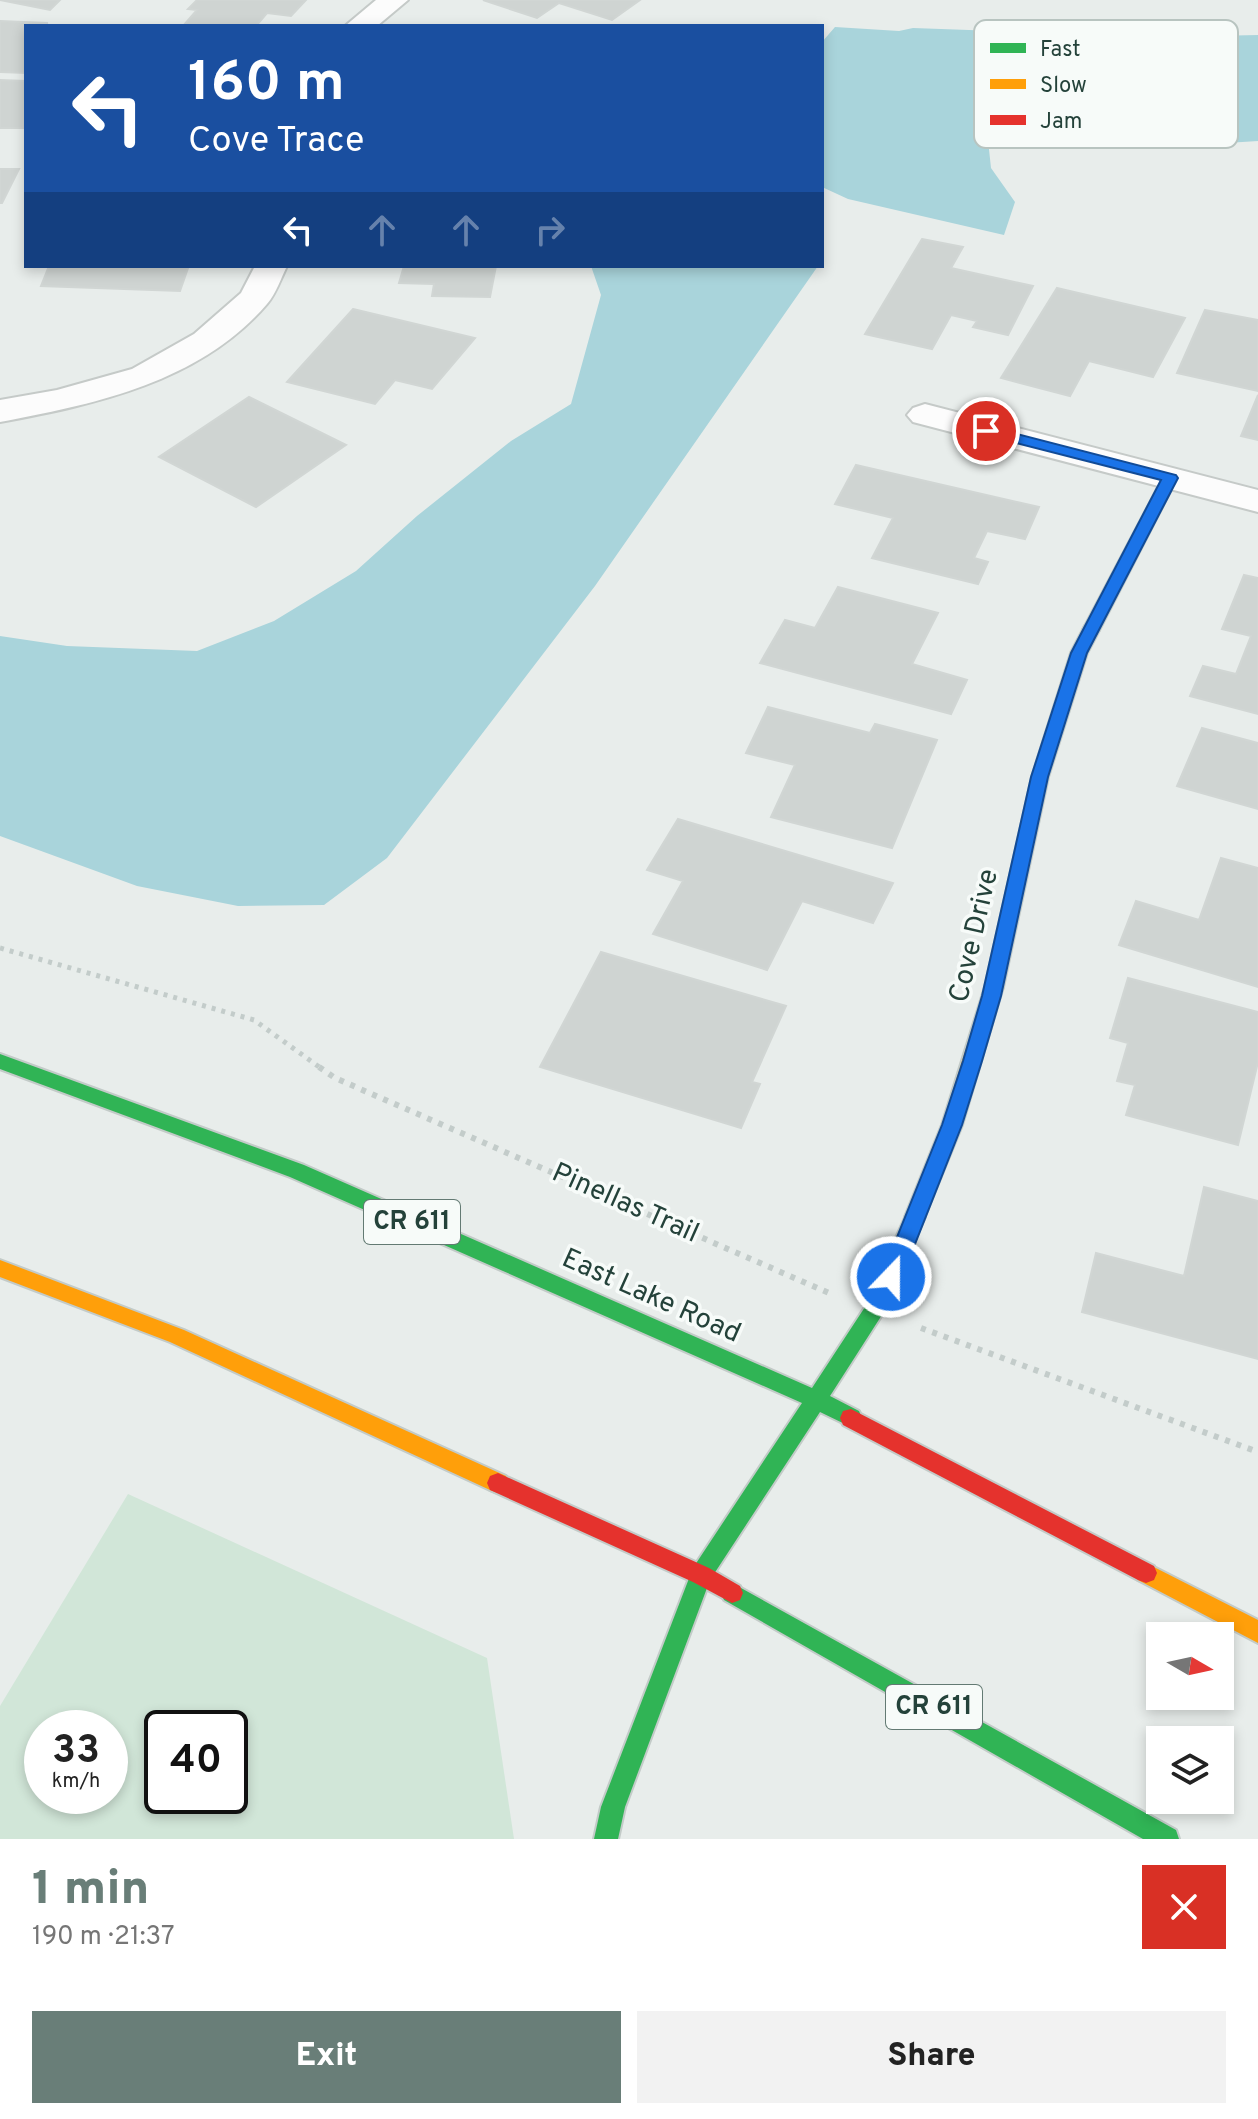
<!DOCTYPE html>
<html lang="en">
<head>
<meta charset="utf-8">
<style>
	body { margin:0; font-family:Overpass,sans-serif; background:#f2f2f2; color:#222; height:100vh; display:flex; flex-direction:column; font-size:30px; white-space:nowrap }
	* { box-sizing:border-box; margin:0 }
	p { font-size:26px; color:#767676 }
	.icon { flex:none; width:44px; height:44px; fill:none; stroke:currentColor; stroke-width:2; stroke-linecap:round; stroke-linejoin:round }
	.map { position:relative; height:1839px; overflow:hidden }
	.sheet { display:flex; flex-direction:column; background:#fff; flex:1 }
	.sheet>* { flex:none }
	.guide { position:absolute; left:24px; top:24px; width:800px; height:244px; border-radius:0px; box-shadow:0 4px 12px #0003; background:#1a4fa0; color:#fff; overflow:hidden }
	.needle { width:52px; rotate:99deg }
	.controls { position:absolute; left:1146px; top:1622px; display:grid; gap:16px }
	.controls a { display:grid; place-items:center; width:88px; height:88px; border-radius:0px; background:#fff; box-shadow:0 4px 12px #0003; font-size:40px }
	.speed { position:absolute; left:24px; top:1710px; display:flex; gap:16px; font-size:40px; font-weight:700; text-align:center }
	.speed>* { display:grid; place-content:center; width:104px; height:104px; border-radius:50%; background:#fff; box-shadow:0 4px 12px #0003; line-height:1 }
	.speed small { font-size:20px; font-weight:400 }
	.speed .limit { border:4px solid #111; border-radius:12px; background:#fff; color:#111 }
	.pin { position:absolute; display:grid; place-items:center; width:68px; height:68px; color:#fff; margin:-34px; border:4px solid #fff; border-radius:50%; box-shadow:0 2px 8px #0007 }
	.me { position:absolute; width:88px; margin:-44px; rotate:22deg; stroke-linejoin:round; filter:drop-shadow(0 0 6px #0008) }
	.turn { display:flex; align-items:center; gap:28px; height:168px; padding:0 32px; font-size:36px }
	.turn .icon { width:104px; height:104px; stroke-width:2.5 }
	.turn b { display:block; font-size:56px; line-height:68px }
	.lanes { display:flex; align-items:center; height:76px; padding:0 32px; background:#0003; justify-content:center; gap:40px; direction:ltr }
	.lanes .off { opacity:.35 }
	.round { display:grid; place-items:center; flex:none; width:84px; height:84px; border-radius:0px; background:#f2f2f2 }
	.headline { display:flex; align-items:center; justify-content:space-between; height:136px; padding:0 32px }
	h1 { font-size:48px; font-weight:800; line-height:60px; color:#697e78 }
	.primary-button { display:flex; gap:16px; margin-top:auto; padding:16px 32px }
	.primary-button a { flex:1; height:92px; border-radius:0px; background:#697e78; color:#fff; font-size:32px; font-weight:800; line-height:92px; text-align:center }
	.primary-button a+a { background:#f2f2f2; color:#222 }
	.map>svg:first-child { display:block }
	.green { fill:#d1e6d8; fill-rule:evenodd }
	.water { fill:#a9d4db }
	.building { fill:#cfd4d2; stroke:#d1d6d4; stroke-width:2 }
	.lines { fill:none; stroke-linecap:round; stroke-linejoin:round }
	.street-casing { stroke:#c5cac8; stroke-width:4 }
	.fast-casing { stroke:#c3cbc8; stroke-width:4 }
	.slow-casing { stroke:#c3cbc8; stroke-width:4 }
	.jam-casing { stroke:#c3cbc8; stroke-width:4 }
	.path-far1 { stroke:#c3ccca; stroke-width:5; stroke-dasharray:4 6; stroke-linecap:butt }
	.path { stroke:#c3ccca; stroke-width:6; stroke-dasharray:5 7; stroke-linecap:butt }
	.street { fill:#fcfcfc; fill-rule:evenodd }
	.fast { fill:#30b455; fill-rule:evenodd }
	.slow { fill:#ff9f0a; fill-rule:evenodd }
	.jam { fill:#e5322d; fill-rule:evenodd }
	.route { fill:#1a73e8; stroke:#114b97; stroke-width:2 }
	.labels { text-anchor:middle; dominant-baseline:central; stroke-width:7; stroke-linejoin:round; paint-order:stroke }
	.shield { fill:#f7fbf9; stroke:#637a73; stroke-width:2 }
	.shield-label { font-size:26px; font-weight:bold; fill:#24423a }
	.street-label { font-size:28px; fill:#24423a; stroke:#f7fbf9 }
	.key { fill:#f7fbf9; stroke:#b8c4c0; stroke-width:2 }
	.key-label { font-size:22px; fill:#24423a }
</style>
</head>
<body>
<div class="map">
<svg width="1258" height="1839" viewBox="0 0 1258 1839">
	<rect width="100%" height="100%" fill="#e8edeb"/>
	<path class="green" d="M128,1494l359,164 27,181h-514v-133zM42,1728h68v68h-68zM162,1728h68v68h-68z"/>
	<path class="water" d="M835,27l64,4 14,-3 254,9 91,-2v106l-63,4 -208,-14 4,37 24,34 -11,33 -156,-36 -26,-12v-145z
		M591,266h227l-223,320 -208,272 -63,47 -86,1 -101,-20 -137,-50v-200l67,10 130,5 77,-30 82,-50 61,-55 94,-75 60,-37 30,-109z"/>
	<path class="building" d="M0,0h60l-10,10z
		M197,0h109l-15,16 -24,-3 -11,13h-73l14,-16 -9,-1z
		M483,0h157l-28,20 -53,-17 -22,15z
		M0,21l48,2 -22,3v47l-26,-1z
		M0,80l26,1 -3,47h-23z
		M0,169h19l-17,34h-2z
		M922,239l41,8 -12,21 82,18 -25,49 -35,-8 4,-6 -26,-6 -19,34 -67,-15z
		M49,266h134l5,2 -8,23 -139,-5z
		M404,266h92l-6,31 -58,-1 2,-12 -35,-1z
		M1057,288l128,30 -32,59 -64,-16 -19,35 -69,-18z
		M353,309l122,29 -43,51 -37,-9 -20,24 -88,-22z
		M1205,310l53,10v71l-81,-18z
		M1258,395v45l-17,-4z
		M249,397l97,48 -90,62 -97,-50z
		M856,465l183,42 -14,32 -38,-8 -13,27 14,4 -10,22 -106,-26 21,-40 -58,-14z
		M1244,575l14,3v136l-68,-18 13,-30 33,8 15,-38 -29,-7z
		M838,587l100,26 -26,51 55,16 -16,34 -191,-51 25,-43 30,8z
		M768,707l102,26 5,-9 62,16 -45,108 -121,-31 24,-52 -49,-12z
		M1202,728l56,15v66l-81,-23z
		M678,819l215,64 -20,40 -71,-22 -35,69 -114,-36 30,-53 -36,-11z
		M1221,858l37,10v119l-139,-42 17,-44 63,19z
		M601,952l185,54 -34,76 8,2 -19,44 -201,-61z
		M1128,978l130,34v50l-20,83 -112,-30 9,-30 -18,-4 11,-38 -18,-5z
		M1204,1187l54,14v158l-176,-47 14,-59 88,23z"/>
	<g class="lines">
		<g class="street-casing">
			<path id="street" d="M376,0h32l-31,26h-32z
				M255,266h32c-6,12 -11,28 -20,38 -67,78 -171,100 -267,118v-22l57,-10 75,-21 62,-35 47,-41z
				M925,404l333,86v22l-345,-90 -6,-7 6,-7z"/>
		</g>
		<g class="fast-casing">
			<path id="fast" d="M1170,473l7,5 -78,152 -8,5 -6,-1 -2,-4 80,-152z
				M0,1054l304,111 508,223 53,-81 43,-96 7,-2 7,2 3,6 -45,101 -50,78 29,15 3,7 -3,7 -8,2 -31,-15 -110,168 -85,227 -7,32h-24l7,-32 92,-239 109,-165 -512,-226 -290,-108z
				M732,1583l444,247 3,9h-36l-419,-239 -3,-7 3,-7z"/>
		</g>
		<g class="slow-casing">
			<path id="slow" d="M994,980l7,2 2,5 -41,138 -40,98 -7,2 -7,-2 -3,-6 37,-92 43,-138 2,-5z
				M0,1260l184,70 322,146 3,7 -3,7 -8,3 -8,-3 -320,-148 -170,-65z
				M1146,1563l112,57v23l-120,-63 -3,-7 3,-7z"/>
		</g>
		<g class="jam-casing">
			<path id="jam" d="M1091,625l8,5 -12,23 -39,124 -45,210 -2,5h-14l-2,-5 47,-210 39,-124 14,-27z
				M851,1409l303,157 3,7 -3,7 -8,3 -8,-3 -295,-155 -3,-7 3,-7z
				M498,1473l211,95 31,18 3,7 -3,7 -8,3 -39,-21 -203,-92 -3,-7 3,-7z"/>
		</g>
		<path class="path-far1" d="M0,948l254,72 68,49"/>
		<path class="path" d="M319,1067l16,11 494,215
			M921,1328l337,124"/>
		<use href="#street" class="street"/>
		<use href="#fast" class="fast"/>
		<use href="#slow" class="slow"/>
		<use href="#jam" class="jam"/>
	</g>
	<path class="route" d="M986,426l190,49 2,3 -91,175 -39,124 -47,219 -19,65 -20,64 -60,152 -3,6 -8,2 -7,-2 -3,-6 61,-152 21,-64 19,-65 49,-219 40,-124 90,-173 -180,-46 -2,-3z"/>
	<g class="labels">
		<g class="shield">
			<rect x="364" y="1200" width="96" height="44" rx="6"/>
			<rect x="886" y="1685" width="96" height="44" rx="6"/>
		</g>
		<g class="shield-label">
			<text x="412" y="1222">CR 611</text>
			<text x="934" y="1707">CR 611</text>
		</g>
		<g class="street-label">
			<text transform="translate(975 936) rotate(-77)">Cove Drive</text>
			<text transform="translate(625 1204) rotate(24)">Pinellas Trail</text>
			<text transform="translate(651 1297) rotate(24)">East Lake Road</text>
		</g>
	</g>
	<rect x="974" y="20" width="264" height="128" rx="12" class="key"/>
	<rect x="990" y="43" width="36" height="10" fill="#30b455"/>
	<rect x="990" y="79" width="36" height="10" fill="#ff9f0a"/>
	<rect x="990" y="115" width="36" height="10" fill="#e5322d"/>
	<g class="key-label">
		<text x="1040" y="56">Fast</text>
		<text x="1040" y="92">Slow</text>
		<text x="1040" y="128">Jam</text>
	</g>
</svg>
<div class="controls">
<a><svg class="needle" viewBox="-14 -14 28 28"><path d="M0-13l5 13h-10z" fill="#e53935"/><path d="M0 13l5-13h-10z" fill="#767676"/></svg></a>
<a><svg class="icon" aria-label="layers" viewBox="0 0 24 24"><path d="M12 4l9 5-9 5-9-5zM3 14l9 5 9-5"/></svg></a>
</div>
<div class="speed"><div>33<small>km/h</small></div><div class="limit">40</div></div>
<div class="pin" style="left:986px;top:431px;background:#d93025"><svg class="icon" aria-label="arrive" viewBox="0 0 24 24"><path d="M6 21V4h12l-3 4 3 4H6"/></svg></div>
<svg class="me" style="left:891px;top:1277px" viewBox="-20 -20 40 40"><circle r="17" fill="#1a73e8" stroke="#fff" stroke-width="3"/><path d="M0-11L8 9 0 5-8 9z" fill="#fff"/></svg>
<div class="guide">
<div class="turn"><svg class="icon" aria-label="left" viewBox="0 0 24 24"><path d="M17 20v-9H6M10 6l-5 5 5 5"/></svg><div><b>160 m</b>Cove Trace</div></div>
<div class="lanes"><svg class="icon" aria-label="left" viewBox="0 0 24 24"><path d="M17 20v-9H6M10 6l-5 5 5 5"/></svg><svg class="icon off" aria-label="ahead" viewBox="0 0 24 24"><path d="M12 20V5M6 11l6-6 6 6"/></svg><svg class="icon off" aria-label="ahead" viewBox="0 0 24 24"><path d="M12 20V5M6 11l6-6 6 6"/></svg><svg class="icon off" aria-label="right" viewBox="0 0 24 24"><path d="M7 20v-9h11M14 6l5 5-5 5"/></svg></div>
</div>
</div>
<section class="sheet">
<div class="headline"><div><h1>1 min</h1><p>190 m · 21:37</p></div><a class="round" style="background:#d93025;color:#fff"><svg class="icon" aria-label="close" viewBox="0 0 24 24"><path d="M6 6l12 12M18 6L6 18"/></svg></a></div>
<div class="primary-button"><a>Exit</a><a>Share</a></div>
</section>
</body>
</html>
